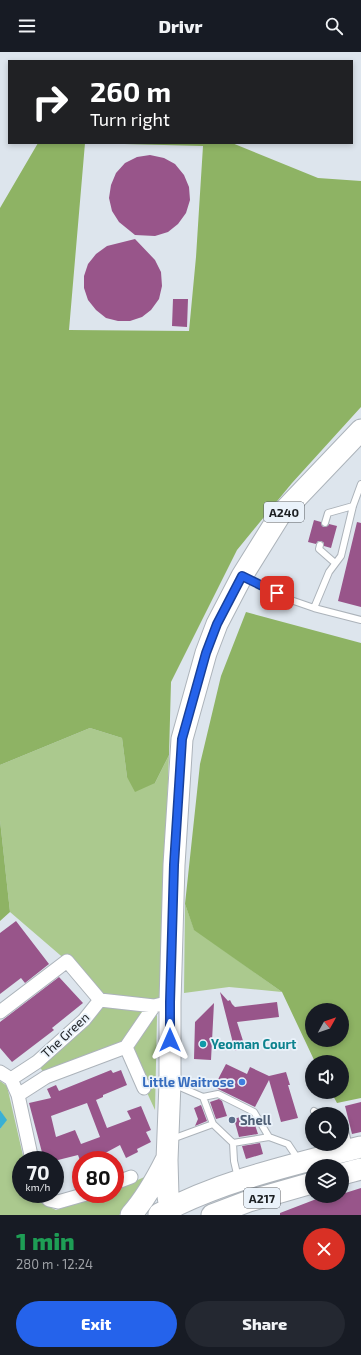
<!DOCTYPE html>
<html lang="en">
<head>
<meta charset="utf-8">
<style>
	body { margin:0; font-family:"Exo 2",sans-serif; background:#242831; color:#f1f3f6; height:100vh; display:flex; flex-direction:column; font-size:15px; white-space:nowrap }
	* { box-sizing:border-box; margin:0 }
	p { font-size:13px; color:#9ea1a6 }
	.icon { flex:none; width:22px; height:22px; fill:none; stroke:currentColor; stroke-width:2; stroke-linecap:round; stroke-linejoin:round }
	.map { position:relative; height:1163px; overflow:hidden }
	.side { display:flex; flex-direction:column; background:#171b24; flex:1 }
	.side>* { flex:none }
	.guide { position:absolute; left:8px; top:8px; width:345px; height:84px; border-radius:0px; box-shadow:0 2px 6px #0003; background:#202124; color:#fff; overflow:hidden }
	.needle { width:26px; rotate:50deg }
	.controls { position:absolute; left:305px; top:951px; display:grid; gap:8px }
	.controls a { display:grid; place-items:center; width:44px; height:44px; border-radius:50%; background:#171b24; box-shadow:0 2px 6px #0003; font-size:20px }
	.speed { position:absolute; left:12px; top:1099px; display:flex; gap:8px; font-size:20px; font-weight:700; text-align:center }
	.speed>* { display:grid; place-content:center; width:52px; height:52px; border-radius:50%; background:#171b24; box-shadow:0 2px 6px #0003; line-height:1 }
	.speed small { font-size:10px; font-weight:400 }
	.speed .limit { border:6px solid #d22; background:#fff; color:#111 }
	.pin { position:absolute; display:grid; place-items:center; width:34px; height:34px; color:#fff; margin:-17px; border-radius:8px; box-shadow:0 2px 6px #0006 }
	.me { position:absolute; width:44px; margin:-22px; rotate:0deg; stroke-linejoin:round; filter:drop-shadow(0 0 3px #0008) }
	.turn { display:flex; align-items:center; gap:14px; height:84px; padding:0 16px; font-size:18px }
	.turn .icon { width:52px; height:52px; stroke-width:2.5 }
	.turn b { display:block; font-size:28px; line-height:34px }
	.round { display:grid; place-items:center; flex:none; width:42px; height:42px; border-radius:21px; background:#242831 }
	.overview { display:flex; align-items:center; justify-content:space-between; height:68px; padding:0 16px }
	h1 { font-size:24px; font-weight:800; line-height:30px; color:#1e9e55 }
	.button { display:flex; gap:8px; margin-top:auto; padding:8px 16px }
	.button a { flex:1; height:46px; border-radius:24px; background:#2563eb; color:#fff; font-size:16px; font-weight:800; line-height:46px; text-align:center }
	.button a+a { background:#242831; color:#f1f3f6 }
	header { display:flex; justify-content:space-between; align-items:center; height:52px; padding:0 16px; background:#171b24; font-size:18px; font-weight:800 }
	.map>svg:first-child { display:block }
	.green { fill:#abc98e }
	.forest { fill:#8eb364; fill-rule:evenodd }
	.water { fill:#3ab0d4 }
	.building { fill:#98558a; fill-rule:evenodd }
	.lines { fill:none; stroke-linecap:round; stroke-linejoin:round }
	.service-casing { stroke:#acb3ba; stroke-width:8 }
	.minor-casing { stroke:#acb3ba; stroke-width:15 }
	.trunk-casing { stroke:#acb3ba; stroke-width:23 }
	.service { stroke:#fff; stroke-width:6 }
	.minor { stroke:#fff; stroke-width:13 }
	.trunk { stroke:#fff; stroke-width:21 }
	.route-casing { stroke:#184099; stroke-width:10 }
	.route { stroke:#2563eb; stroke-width:7 }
	.culture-dot { fill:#0f9aa8; stroke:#eaf2fa; stroke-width:1.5 }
	.shop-dot { fill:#3f7fe0; stroke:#eaf2fa; stroke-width:1.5 }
	.service-dot { fill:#5c6f8a; stroke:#eaf2fa; stroke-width:1.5 }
	.labels { text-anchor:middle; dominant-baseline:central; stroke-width:3.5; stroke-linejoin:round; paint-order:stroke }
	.shield { fill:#eaf2fa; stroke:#5a5e63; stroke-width:1 }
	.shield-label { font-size:12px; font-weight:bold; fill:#1c1f22 }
	.street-label { font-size:13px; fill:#1c1f22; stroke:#eaf2fa }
	.culture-label { font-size:13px; font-weight:bold; fill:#0d838f; stroke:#eaf2fa; text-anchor:start }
	.shop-label { font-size:13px; font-weight:bold; fill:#366cbe; stroke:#eaf2fa; text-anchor:end }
	.service-label { font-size:13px; font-weight:bold; fill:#4e5e75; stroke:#eaf2fa; text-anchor:start }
</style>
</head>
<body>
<header><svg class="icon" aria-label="menu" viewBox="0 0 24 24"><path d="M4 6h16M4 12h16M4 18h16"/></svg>Drivr<svg class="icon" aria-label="search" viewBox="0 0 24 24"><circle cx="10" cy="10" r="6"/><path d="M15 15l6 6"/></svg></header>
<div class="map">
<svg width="361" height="1163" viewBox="0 0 361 1163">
	<rect width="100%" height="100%" fill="#dde5ed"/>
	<path class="green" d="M90,676l32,10 5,39 28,6 14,-28 -9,242 -6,9 3,10 -2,94 -29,-63 -80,30 -9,-15 63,-62 -33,-39 -57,-49 -10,-92v-55z
		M185,852l9,25 88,63 -53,-5 -45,6z
		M0,1029l7,5 17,74h-3v34h11l1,5 23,11 47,-16h12v-4l34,-15 -15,29 -15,11h-119v-86l6,-9 -6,-10z"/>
	<path class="forest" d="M38,91h194l86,35 43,3v226l-69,76 -55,67 -66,132 -2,73 -14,28 -20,9 -8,-15 -5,-39 -32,-10 -90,37v-557zM85,91l118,3 -7,111 -7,74 -120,-1z
		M246,560l115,31v455l-24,5 -6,-11h11v-30h-27l-33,-70 -88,-62 -9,-26 15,-140 21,-88zM312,958h30v30h-30z
		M0,768l10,92 -10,9z"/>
	<path class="water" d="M0,1058l7,10 -7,9z"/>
	<path class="building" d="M150,103l14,3 11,6 9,11 5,12 1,13 -4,13 -8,11 -10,8 -13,4 -20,-1 -16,-13 -7,-11 -3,-13 2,-13 5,-12 9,-10 12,-6z
		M135,187l20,21 6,12 1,14 -3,13 -8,11 -9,7 -12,4h-12l-12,-3 -10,-8 -8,-10 -4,-12v-12l4,-12 8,-10 11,-8z
		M173,247h15l-1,28 -15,-1z
		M314,468l7,2 1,4 2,1 4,-1 1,-2 8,2 -6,22 -7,-2v-3l-3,-2h-3l-2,3 -8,-2z
		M357,470l4,1v84l-23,-6z
		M16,869l33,43 -24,19 -4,-5 -21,16v-61z
		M59,925l24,26 -31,25 2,2 -42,32 -12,-14v-26z
		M220,940l8,9 2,-1 2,4 3,3 42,-5 2,15 -42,5 8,25 -10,4z
		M214,951l-3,57 -17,-1 1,-37z
		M226,1012l21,10 3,-7 19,9 17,-4 4,13h-2l10,33 -17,4 -12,-42 -14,27 -41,-20z
		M111,1018l2,3 8,-3 6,15 -24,10v2l-7,3 11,28 24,-9 -4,-8 14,-5 10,24 -5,2 5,10 -14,7 1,3 -12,6 -6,-13 -24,13 -1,-3 -9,5h-5v3l-3,-8 -20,5h-14l-15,-57 22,-5 -4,-9 9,-4 3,6zM87,1051l13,34 -19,7 -6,-14 -19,7 -5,-21z
		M219,1047l3,2 5,15 -11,3 -6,-17z
		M361,1050v30l-9,2 -7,-28z
		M201,1053l6,16 -12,5 3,-7 -4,-11z
		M249,1062l4,5 5,15 -19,3 -5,-18z
		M260,1091l3,11 -17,5 -4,-13z
		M361,1136v27h-81v-2l39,-15 1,3 16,-5h6v-2z"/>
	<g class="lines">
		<g class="service-casing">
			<path id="service" d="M325,471l3,-10 25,-7
				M320,493l-1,4 16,14
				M245,525l43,22 26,9 47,12
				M314,556l15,-36 12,-16 12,-50 8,-22
				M203,1045l15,-3 36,18 15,25
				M314,1059l5,3
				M213,1072l20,19
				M342,1076l3,2 4,17
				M172,1087l41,-15 -10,-27 -30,-13
				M238,1126l-4,-17 -1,-18 36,-6 19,7 10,15"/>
		</g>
		<g class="minor-casing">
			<path id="minor" d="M100,948l54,6
				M0,960l67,-51 33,39 -16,20 -47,42 -26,17
				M126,995l18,41
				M0,1020l11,7 7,16 14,65
				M18,1043l28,-18 80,-30 28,-41 16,-4
				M115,1131l16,-6
				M43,1142l6,6 9,2 28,-8"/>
		</g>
		<g class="trunk-casing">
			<path id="trunk" d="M342,1122l19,-5
				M159,1162c64,-34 133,-49 202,-67
				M131,1163c15,-17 25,-35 35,-55
				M171,1163l-3,-19 -1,-36 3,-77v-81l4,-137 8,-126 24,-86 11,-29 25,-48 38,-61 81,-85
				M212,1163l37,-14 63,-18"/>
		</g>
		<use href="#service" class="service"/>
		<use href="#minor" class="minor"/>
		<use href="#trunk" class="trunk"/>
	</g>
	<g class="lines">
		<g class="route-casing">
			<path id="route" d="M170,988v-38l4,-137 8,-126 24,-86 11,-29 25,-48 35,17"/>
		</g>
		<use href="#route" class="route"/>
	</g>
	<circle class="culture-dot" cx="203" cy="992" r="4"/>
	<circle class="shop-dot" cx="242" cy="1030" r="4"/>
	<circle class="service-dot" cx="232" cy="1068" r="4"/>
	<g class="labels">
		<g class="shield">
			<rect x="264" y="450" width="40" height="20" rx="3"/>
			<rect x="244" y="1136" width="36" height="20" rx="3"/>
		</g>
		<g class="shield-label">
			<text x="284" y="460">A240</text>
			<text x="262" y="1146">A217</text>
		</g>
		<g class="street-label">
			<text transform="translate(65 983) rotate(-43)">The Green</text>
		</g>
		<g class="culture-label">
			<text x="211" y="992">Yeoman Court</text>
		</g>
		<g class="shop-label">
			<text x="234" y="1030">Little Waitrose</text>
		</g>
		<g class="service-label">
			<text x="240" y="1068">Shell</text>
		</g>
	</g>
</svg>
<div class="controls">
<a><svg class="needle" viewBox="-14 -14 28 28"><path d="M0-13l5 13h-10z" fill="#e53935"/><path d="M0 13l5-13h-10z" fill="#9ea1a6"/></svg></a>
<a><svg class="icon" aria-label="sound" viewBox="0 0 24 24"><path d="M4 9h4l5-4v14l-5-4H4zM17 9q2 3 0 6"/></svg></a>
<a><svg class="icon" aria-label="search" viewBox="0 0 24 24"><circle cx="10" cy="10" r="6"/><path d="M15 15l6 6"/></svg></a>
<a><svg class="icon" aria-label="layers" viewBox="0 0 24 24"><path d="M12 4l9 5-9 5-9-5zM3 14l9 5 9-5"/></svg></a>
</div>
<div class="speed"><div>70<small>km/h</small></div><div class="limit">80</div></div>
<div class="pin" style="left:277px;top:541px;background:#d93025"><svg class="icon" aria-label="arrive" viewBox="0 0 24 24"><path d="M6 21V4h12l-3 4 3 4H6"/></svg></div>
<svg class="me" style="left:170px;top:988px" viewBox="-20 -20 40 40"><path d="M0-17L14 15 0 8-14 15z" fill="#2563eb" stroke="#fff" stroke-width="4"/></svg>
<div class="guide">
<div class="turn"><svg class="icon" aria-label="right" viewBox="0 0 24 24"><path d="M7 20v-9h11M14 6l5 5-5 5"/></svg><div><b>260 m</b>Turn right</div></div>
</div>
</div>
<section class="side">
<div class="overview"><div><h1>1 min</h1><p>280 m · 12:24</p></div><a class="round" style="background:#d93025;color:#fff"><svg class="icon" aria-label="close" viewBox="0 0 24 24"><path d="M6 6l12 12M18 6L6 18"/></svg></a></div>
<div class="button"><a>Exit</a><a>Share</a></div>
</section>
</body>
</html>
